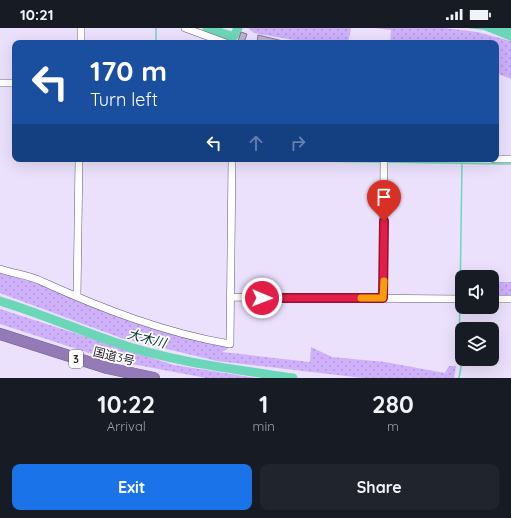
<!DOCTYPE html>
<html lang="en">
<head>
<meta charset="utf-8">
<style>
	body { margin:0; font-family:Quicksand,"Noto Sans JP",sans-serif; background:#20242c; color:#f1f3f6; height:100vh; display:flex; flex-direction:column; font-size:15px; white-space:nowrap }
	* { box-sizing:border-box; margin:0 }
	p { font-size:13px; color:#9ea1a6 }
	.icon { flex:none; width:22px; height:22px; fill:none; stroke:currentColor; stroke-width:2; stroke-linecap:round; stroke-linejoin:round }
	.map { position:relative; height:350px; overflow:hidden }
	.drawer { display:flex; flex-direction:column; background:#171b24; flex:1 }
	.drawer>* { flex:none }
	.top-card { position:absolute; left:12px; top:12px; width:487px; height:122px; border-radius:8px; box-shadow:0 4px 16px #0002; background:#1a4fa0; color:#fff; overflow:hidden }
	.fabs { position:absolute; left:455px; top:242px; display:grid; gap:8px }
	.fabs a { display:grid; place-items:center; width:44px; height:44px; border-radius:8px; background:#171b24; box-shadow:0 4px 16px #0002; font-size:20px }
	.pin { position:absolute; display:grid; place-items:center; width:34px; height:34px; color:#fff; margin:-41px -17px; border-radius:50% 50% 50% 0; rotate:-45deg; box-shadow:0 0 4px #0007 }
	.pin .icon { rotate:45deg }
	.me { position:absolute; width:44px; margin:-22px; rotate:91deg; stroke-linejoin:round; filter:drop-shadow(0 0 3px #0008) }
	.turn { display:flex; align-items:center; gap:14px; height:84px; padding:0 12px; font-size:18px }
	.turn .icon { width:52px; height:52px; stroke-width:2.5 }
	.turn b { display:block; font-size:28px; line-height:34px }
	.lanes { display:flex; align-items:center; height:38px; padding:0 12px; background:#0003; justify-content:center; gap:20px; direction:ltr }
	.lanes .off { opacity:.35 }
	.eta { display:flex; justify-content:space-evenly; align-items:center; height:68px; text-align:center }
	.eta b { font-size:24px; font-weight:800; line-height:28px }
	.cta { display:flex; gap:8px; margin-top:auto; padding:8px 12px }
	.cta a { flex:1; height:46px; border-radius:8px; background:#1a73e8; color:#fff; font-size:16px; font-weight:800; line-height:46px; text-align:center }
	.cta a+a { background:#20242c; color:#f1f3f6 }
	.status { display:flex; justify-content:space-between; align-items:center; height:28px; padding:0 20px; background:#171b24; direction:ltr }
	.status svg { height:11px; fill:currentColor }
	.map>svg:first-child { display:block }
	.grass { fill:url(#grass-dots) }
	.water { fill:#6cd7b8 }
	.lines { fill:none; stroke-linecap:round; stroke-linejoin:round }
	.stream { stroke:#6cd7b8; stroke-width:1.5 }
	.river { stroke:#6cd7b8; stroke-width:9 }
	.building { fill:#bdb0d2; stroke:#807493 }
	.minor-casing { stroke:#645976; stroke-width:8 }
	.highway-casing { stroke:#6e5c88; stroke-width:12 }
	.minor { stroke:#fff; stroke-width:7 }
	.highway { stroke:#947bb8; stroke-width:11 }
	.route-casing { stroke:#92132f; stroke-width:10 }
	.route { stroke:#e11d48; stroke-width:7 }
	.slow { stroke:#f59e0b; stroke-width:7 }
	.labels { text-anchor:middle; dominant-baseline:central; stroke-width:3.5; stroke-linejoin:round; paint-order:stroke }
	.shield { fill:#fff; stroke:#68646d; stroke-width:1 }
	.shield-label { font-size:11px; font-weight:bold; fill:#27222f }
	.street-label { font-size:12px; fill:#27222f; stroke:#fff }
	.water-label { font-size:13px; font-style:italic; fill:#013428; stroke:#fff }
</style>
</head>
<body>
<div class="status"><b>10:21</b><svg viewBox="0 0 49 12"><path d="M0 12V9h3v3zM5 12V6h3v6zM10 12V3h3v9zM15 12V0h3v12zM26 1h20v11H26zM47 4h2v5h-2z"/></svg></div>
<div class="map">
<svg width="511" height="350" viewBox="0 0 511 350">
	<defs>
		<pattern id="grass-dots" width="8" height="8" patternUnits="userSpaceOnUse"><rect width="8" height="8" fill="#ceb0fb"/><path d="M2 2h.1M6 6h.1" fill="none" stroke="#b197d7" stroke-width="1.8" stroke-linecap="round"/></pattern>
	</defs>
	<rect width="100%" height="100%" fill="#ebe1fd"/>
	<path class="grass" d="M248,0h103l-3,15h-37l-57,-10z
		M374,0h71l32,4 34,9v38l-15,-6v-30h-106l1,-13z
		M0,242l30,9 45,19 157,48 -10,6 88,10 1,-15 21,10 53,5 60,11 4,-7h7l-2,12h-91l-146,-17 -96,-23 -121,-45z
		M493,254h18v15h-19z
		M0,281l174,56 82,13h-50l-95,-18 -111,-36z"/>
	<path class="water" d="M467,0h44v13l-27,-11z"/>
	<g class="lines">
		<path class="stream" d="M234,8l3,1
			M156,15v-15
			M235,132l146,2
			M387,134l124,2
			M460,269l2,-134
			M459,350l2,-11 -2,-17 1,-49"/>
		<path class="river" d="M207,0l24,8h3l4,-8
			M0,273c39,12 76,28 114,41 58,20 119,27 179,36"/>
	</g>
	<path class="building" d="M241,4l6,2 -3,9 -6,-2z
		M258,7l25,6v2h-26z"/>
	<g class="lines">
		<g class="minor-casing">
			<path id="minor" d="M185,0l41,15
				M81,15v-15
				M0,55h15
				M494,131h17
				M0,241c14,5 30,6 43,13 60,27 122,51 187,62l2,-185
				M77,269l2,-138
				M231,269l231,2
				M383,270l1,-139
				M492,271h19"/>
		</g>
		<g class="highway-casing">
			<path id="highway" d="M0,306l107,34 47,10"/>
		</g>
		<use href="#minor" class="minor"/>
		<use href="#highway" class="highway"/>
	</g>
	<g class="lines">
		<g class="route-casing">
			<path id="route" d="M262,270h121l1,-77"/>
		</g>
		<use href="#route" class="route"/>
		<path class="slow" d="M361,270h22l1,-17"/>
	</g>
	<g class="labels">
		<rect class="shield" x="69" y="322" width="14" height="18" rx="3"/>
		<g class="shield-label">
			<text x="76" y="331">3</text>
		</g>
		<g class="street-label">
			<text transform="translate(114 328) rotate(14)">国道3号</text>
		</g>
		<g class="water-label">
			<text transform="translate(147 310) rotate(15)">大木川</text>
		</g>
	</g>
</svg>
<div class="fabs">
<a><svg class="icon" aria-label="sound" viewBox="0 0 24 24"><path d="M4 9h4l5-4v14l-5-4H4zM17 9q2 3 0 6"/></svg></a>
<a><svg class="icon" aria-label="layers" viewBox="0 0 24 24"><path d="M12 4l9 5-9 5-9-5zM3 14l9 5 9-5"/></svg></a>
</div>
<div class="pin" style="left:384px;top:193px;background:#d93025"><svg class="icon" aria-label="arrive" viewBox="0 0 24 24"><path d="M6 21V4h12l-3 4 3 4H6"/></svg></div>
<svg class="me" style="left:262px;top:270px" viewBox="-20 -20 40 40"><circle r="17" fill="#e11d48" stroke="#fff" stroke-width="3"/><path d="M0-11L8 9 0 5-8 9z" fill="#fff"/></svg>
<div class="top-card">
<div class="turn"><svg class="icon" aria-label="left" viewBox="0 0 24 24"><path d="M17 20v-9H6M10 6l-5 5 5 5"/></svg><div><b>170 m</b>Turn left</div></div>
<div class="lanes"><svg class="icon" aria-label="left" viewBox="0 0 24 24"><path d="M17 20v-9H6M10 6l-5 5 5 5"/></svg><svg class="icon off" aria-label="ahead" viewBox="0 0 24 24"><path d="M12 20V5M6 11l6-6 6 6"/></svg><svg class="icon off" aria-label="right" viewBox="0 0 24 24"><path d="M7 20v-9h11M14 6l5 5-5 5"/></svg></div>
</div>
</div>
<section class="drawer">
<div class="eta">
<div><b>10:22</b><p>Arrival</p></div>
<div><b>1</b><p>min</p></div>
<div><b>280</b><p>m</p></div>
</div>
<div class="cta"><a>Exit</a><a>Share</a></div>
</section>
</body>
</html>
